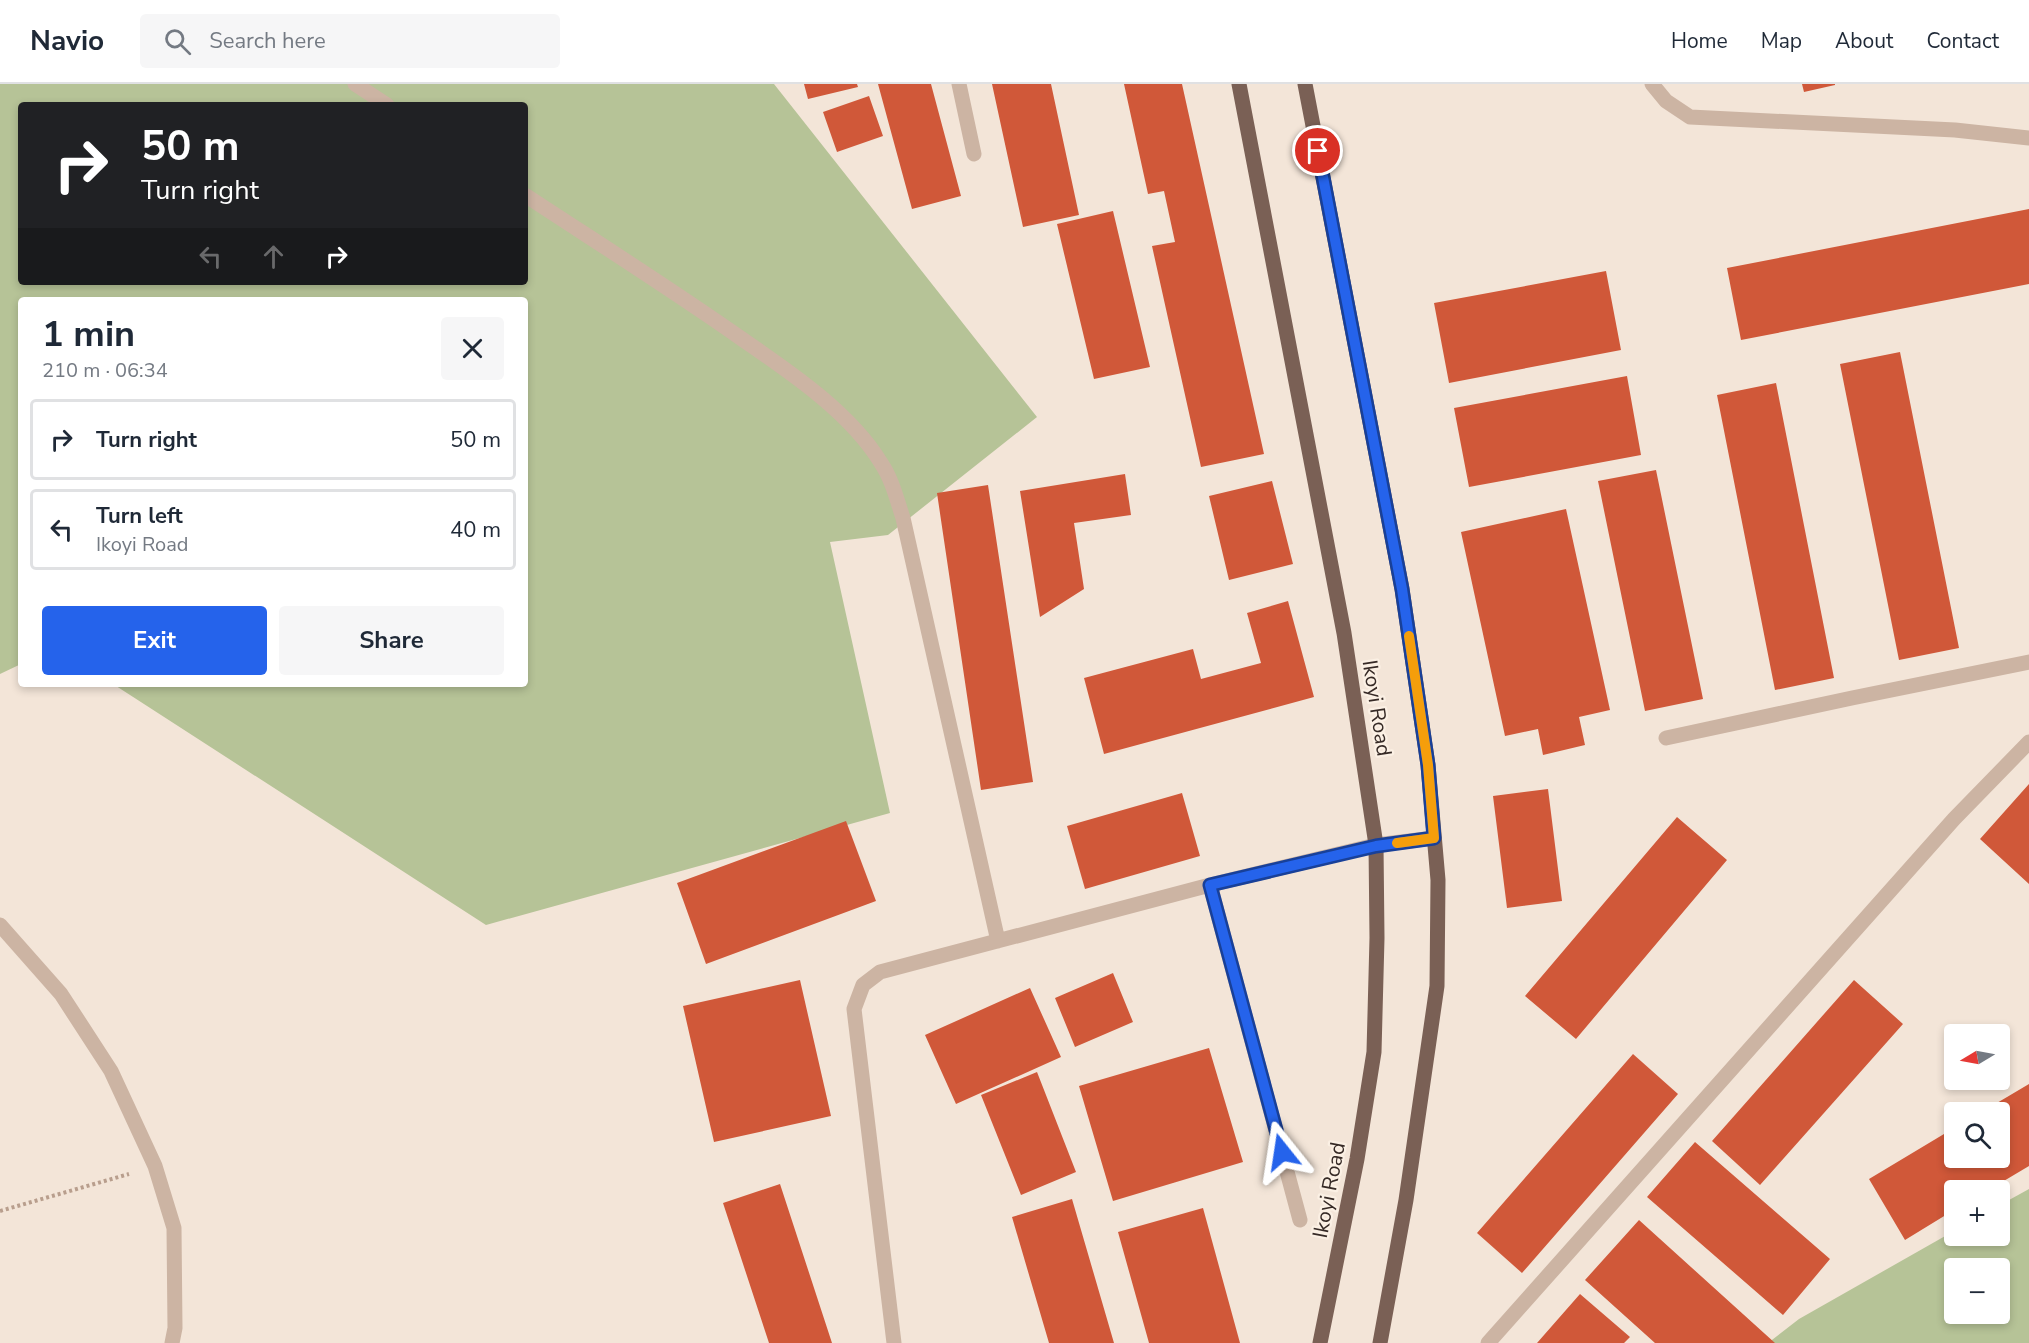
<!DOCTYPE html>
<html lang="en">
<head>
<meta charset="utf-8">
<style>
	body { margin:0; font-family:"Nunito Sans",sans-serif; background:#f6f6f7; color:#1f2937; height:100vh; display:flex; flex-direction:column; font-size:22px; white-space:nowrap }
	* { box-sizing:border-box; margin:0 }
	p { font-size:20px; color:#747a83 }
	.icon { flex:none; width:33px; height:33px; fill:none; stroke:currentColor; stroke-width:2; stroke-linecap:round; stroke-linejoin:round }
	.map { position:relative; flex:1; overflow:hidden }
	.drawer { position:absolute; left:18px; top:213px; width:510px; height:390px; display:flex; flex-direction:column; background:#fff; border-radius:6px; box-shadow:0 3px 9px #0003 }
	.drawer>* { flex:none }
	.hud { position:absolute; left:18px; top:18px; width:510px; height:183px; border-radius:6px; box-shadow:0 3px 9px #0003; background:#202124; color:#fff; overflow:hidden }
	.needle { width:39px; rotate:260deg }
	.buttons { position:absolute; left:1944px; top:940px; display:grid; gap:12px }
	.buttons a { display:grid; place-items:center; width:66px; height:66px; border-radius:6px; background:#fff; box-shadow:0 3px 9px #0003; font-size:30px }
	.pin { position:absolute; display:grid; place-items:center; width:51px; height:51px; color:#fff; margin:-26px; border:3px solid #fff; border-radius:50%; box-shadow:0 2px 6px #0007 }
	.me { position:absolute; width:66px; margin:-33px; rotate:345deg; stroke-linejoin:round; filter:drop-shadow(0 0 4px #0008) }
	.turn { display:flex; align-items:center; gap:21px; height:126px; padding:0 24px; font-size:27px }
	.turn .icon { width:78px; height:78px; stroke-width:2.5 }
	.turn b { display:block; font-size:42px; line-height:51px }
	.lanes { display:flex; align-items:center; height:57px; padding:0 24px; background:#0003; justify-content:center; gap:30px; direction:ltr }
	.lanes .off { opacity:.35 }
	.round { display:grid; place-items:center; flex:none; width:63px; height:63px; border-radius:6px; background:#f6f6f7 }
	.summary { display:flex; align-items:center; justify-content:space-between; height:102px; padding:0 24px }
	h1 { font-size:36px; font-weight:700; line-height:45px }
	.button { display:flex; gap:12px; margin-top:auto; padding:12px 24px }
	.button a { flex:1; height:69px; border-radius:6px; background:#2563eb; color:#fff; font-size:24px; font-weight:700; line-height:69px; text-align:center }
	.button a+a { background:#f6f6f7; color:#1f2937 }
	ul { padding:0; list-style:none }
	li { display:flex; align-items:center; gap:18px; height:81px; margin:0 12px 9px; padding:0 12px; border:3px solid #e0e1e3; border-radius:6px }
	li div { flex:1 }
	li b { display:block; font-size:22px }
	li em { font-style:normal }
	header { display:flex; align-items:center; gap:36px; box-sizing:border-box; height:84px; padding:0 30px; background:#fff; border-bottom:2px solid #e0e1e3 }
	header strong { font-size:28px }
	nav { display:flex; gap:33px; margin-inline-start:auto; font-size:21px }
	.search { width:420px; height:54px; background:#f6f6f7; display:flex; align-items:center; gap:15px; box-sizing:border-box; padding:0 21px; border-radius:6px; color:#747a83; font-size:22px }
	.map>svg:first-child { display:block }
	.green { fill:#b6c397; fill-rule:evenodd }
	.building { fill:#d05839 }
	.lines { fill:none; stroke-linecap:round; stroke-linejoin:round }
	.path { stroke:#b89e8d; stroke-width:4; stroke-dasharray:3 3; stroke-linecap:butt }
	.minor { stroke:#ccb4a3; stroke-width:15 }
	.major { stroke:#7a6055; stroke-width:15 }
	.route-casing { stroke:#184099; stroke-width:15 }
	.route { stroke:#2563eb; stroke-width:10 }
	.slow { stroke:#f59e0b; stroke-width:10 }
	.labels { text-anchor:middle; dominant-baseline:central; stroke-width:4.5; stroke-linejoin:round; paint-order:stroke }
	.street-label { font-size:21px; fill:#362a26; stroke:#fbf0e4 }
</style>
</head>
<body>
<header>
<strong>Navio</strong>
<div class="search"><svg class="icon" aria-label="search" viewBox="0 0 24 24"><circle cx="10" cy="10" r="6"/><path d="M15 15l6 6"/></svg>Search here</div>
<nav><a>Home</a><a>Map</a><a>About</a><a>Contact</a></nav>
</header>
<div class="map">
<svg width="2029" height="1259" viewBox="0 0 2029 1259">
	<rect width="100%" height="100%" fill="#f3e5d8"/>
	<path class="green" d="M0,0h774l263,333 -149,118 -58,7 60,271 -404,112 -373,-241h412v-384h-504v364l-21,10zM21,21h504v177h-504z
		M2029,1105v154h-261l31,-24 155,-88v5h46v-31zM1954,1185h46v45h-46z"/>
	<path class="building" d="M804,0h53l1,3 -50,12z
		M878,0h53l30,112 -49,13z
		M992,0h59l28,131 -56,12z
		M1124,0h58l82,370 -63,13 -49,-221 23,-4 -11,-51 -16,3z
		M1802,0h33v1l-31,7z
		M869,12l14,40 -46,16 -14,-40z
		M2029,125v75l-288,56 -14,-72z
		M1113,127l37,156 -56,12 -37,-155z
		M1606,187l15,79 -172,33 -15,-80z
		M1900,268l59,296 -60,12 -59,-296z
		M1627,292l14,79 -172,32 -15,-79z
		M1776,299l58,295 -59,12 -58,-295z
		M1656,386l47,229 -58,12 -47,-230z
		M1125,390l6,41 -57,8 10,66 -44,28 -20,-126z
		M1272,397l21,83 -64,16 -20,-84z
		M988,401l45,297 -52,8 -44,-297z
		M1566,425l44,201 -31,7 6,28 -42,10 -5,-26 -33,7 -44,-204z
		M1288,517l26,96 -210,57 -20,-76 109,-29 8,30 60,-16 -14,-50z
		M2029,700v100l-49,-45z
		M1548,705l14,112 -55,7 -14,-112z
		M1182,709l18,63 -115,33 -18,-63z
		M1677,733l50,43 -151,179 -51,-43z
		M846,737l30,80 -170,63 -29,-81z
		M1113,889l20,49 -58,25 -20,-49z
		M800,896l31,136 -117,26 -31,-136z
		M1854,896l49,44 -143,161 -48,-44z
		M1030,904l31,69 -105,47 -31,-69z
		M1209,964l34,114 -130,39 -34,-115z
		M1633,970l45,40 -156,179 -45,-40z
		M1037,988l39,100 -55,23 -40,-100z
		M2029,1000v82l-42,25h-33v19l-49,30 -36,-61 85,-51v30h46v-45h-20z
		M1695,1058l135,117 -47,56 -136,-118z
		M780,1100l52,159h-63l-46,-140z
		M1072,1115l42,144h-65l-37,-126z
		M1203,1124l37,135h-91l-31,-111z
		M1639,1136l136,123h-120l-70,-63z
		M1580,1210l50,43 -6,6h-87z"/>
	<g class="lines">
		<path class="path" d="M0,1127l129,-37"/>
		<path class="minor" d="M355,0l32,21
			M959,0l15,70
			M1652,0l14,17 24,16 265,13 74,8
			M525,111c73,48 146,94 217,144 48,33 109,74 139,124 11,16 16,37 22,55l95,423
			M1666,654l186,-40 177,-36
			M1210,801l90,335
			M0,841l61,69 50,77 44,95 19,62 1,100 -3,15
			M894,1259l-40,-334 9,-24 17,-13 330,-87 166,-40 58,-7
			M1488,1259l466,-524 75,-77"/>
		<path class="major" d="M1239,0l105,549 32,212 1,93 -3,114 -17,107 -37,184
			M1305,0l97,505 26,176 10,115 -1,106 -31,214 -26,143"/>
	</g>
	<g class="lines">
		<g class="route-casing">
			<path id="route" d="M1282,1068l-72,-267 166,-39 58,-8 -6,-73 -26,-176 -84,-438"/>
		</g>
		<use href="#route" class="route"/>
		<path class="slow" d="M1397,759l37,-5 -6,-73 -19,-129"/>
	</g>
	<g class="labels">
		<g class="street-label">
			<text transform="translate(1377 624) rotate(81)">Ikoyi Road</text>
			<text transform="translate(1329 1106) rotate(-79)">Ikoyi Road</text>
		</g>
	</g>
</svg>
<div class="buttons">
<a><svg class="needle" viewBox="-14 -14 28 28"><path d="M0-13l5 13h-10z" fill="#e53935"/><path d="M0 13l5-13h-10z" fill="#747a83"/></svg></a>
<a><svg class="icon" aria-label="search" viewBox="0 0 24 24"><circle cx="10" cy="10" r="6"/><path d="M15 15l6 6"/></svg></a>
<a>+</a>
<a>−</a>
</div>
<div class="pin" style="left:1318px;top:67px;background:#d93025"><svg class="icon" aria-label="arrive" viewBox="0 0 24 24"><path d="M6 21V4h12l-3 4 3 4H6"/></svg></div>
<svg class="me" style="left:1282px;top:1068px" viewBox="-20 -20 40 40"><path d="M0-17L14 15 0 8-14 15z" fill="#2563eb" stroke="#fff" stroke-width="4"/></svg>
<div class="hud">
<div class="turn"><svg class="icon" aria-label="right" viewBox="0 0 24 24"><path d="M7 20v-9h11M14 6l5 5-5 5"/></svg><div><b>50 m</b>Turn right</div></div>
<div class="lanes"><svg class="icon off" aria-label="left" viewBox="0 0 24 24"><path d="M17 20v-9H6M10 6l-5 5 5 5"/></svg><svg class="icon off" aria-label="ahead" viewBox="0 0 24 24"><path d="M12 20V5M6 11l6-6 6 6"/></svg><svg class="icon" aria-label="right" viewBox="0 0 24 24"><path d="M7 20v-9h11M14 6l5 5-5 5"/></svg></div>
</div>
<section class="drawer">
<div class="summary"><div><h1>1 min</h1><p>210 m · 06:34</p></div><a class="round"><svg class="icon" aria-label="close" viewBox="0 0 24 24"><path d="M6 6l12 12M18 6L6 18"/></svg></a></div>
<ul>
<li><svg class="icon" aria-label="right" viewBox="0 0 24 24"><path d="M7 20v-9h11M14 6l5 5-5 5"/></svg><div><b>Turn right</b></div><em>50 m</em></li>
<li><svg class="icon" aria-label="left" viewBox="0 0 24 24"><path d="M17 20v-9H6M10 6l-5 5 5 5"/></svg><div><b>Turn left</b><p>Ikoyi Road</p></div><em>40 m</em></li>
</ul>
<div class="button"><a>Exit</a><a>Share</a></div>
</section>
</div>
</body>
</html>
